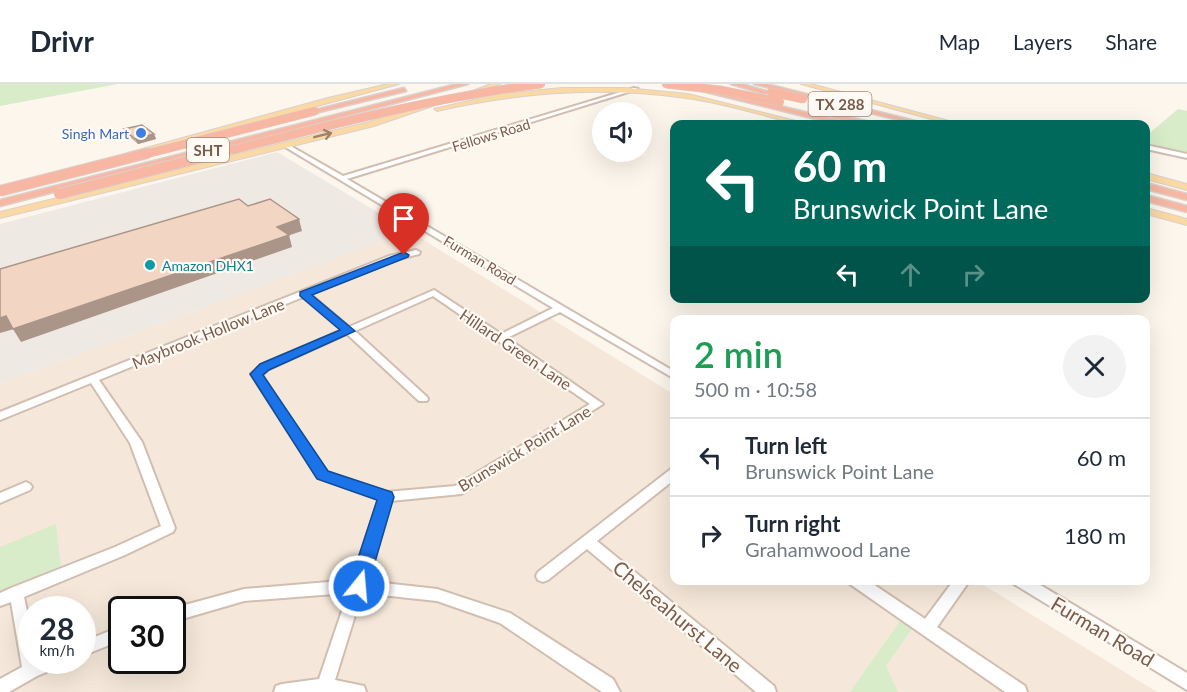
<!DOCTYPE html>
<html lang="en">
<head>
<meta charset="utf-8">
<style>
	body { margin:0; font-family:Lato,sans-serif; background:#f2f2f3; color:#1f2937; height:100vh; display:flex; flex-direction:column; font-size:22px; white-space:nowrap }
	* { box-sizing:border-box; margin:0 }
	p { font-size:20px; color:#747a83 }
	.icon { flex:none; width:33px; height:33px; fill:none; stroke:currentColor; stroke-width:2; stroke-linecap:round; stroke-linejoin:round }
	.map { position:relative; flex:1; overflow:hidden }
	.details { position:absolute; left:670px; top:231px; width:480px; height:270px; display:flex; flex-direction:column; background:#fff; border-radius:12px; box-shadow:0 6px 24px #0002 }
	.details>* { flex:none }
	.guide { position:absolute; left:670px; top:36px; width:480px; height:183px; border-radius:12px; box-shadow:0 6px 24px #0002; background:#00695c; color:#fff; overflow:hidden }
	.tools { position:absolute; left:592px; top:18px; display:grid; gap:12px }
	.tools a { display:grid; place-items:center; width:60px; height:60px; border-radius:50%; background:#fff; box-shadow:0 6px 24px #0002; font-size:30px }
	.speed { position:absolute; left:18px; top:512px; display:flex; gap:12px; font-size:30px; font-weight:700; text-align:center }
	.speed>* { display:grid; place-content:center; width:78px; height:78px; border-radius:50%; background:#fff; box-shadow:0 6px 24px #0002; line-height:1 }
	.speed small { font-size:15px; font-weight:400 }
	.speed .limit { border:3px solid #111; border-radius:9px; background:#fff; color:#111 }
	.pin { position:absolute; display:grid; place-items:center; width:51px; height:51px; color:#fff; margin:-62px -26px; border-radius:50% 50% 50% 0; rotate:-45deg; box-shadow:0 0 6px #0007 }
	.pin .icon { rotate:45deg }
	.me { position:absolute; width:66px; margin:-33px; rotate:17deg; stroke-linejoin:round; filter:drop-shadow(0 0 4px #0008) }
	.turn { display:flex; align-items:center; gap:21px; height:126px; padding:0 24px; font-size:27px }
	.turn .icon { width:78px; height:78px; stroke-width:2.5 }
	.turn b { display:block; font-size:42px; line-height:51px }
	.lanes { display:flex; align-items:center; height:57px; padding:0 24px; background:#0003; justify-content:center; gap:30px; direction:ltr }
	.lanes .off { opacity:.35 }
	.round { display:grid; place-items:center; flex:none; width:63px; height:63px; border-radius:32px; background:#f2f2f3 }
	.head { display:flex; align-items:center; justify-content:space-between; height:102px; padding:0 24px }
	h1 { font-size:36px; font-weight:600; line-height:45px; color:#1e9e55 }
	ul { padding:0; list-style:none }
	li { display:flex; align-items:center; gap:18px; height:78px; padding:0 24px; border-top:2px solid #e0e1e3 }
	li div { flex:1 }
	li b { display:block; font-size:22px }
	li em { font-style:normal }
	header { display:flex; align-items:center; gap:36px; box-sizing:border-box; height:84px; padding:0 30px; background:#fff; border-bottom:2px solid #e0e1e3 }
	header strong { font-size:28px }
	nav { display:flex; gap:33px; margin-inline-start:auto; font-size:21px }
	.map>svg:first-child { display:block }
	.residential { fill:#f5e8da; fill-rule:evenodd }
	.industrial { fill:#efe9e4 }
	.green { fill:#d8ecc9 }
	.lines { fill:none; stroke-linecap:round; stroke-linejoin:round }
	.minor-casing { stroke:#d1beb0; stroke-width:4 }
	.major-casing { stroke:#dad1cd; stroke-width:2 }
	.highway-casing { stroke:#dad1cd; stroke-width:3 }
	.minor { fill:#fff; fill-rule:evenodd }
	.major { fill:#fbd9a5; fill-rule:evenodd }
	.highway { fill:#f7b7a3; fill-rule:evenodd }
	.highway-bridge-far1-casing { stroke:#dad1cd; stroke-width:9; stroke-linecap:butt }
	.highway-bridge-casing { stroke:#dad1cd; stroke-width:12; stroke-linecap:butt }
	.highway-bridge-far1 { stroke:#f7b7a3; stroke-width:8 }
	.highway-bridge { stroke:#f7b7a3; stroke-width:10 }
	.wall { fill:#d1b7a8 }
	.shaded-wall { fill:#aa9588 }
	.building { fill:#f3d5c3; stroke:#aa9588; stroke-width:1.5 }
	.oneway { stroke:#a18267 }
	.route { fill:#1a73e8; stroke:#114b97; stroke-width:1.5 }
	.shop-dot { fill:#3f7fe0; stroke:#fffaf3; stroke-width:2 }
	.culture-dot { fill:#0f9aa8; stroke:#fffaf3; stroke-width:2 }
	.labels { text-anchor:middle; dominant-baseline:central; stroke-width:4.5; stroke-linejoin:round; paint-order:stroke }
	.far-shop-label { font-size:14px; fill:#366cbe; stroke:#fffaf3; text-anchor:end }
	.far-street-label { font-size:14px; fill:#7a5c4d; stroke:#fffaf3 }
	.far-culture-label { font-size:14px; fill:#0d838f; stroke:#fffaf3; text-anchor:start }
	.shield { fill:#fffaf3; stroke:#a28b7f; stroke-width:1.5 }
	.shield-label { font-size:15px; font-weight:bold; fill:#7a5c4d }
	.street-label { font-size:16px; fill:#7a5c4d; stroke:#fffaf3 }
	.near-street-label { font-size:20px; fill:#7a5c4d; stroke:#fffaf3 }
</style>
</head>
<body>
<header>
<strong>Drivr</strong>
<nav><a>Map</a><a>Layers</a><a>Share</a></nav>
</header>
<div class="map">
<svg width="1187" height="608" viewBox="0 0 1187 608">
	<rect width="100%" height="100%" fill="#fdf6ec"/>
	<path class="residential" d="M409,147l266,164v185l302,1 180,111h-1157v-308zM32,525h50v51h-50zM122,525h50v51h-50z"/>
	<path class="industrial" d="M277,68l132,79 -409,153v-160z"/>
	<path class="green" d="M0,0h118l-118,22z
		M1178,25l9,2v42l-41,-10v-7z
		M56,440l5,43 -61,25v-45z
		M900,537l12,8 -26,37 12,26h-48z"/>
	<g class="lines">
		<g class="minor-casing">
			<path id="minor" d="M634,4l4,1 -291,90 328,193v7l-115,-67 -53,26 96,66 -142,90 -70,7 -25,80 71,8 73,24 103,66 7,13h-18l-102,-69 -63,-22 -75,-8 -27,87 29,6 2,6h-92l2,-6 6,-2 37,-5 29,-86 -104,8 -72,21v-13h-2l74,-20 108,-9 27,-81 -61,-21 -67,-104 10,-9 81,-35 -39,-33 -204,83 43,62 33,86 -2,4 -48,23 -101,42 8,37v26h33l-2,5 -26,11 -28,16h-9v-13l22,-12 -11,-65 -11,4v-13l11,-5 104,-41 46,-21 -31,-83 -39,-60 -91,37v-8l389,-156 27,-6 4,2 -1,2 -24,6 -85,34 39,33 85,-37 67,44 52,-26 -271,-163 5,-1 56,32zM433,212l157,108 -135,82 -69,6 -60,-20 -64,-97 7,-6 78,-35 72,67h8l1,-2 -1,-2 -72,-66z
				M1146,61l41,9v4l-41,-9z
				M675,384v11l-78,62 177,145 2,6h-20l-169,-143 -39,31 -5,2 -5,-2 -2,-4 2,-4 133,-103z
				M26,398l4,2 2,3 -2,3 -30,13v-10z
				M848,496h19l58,39 29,-39h16l-33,47 88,59 2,6h-22l-155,-108z
				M1012,496h20l155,93v17l-173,-106z
				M122,542v14l-40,16v-14z"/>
		</g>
		<g class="major-casing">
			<path id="major" d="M388,0h11l-264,71 -7,-2 200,-55z
				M491,0h9l-33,12 -5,-1z
				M801,0h10l149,40h-10z
				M562,4h63l63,6 120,30h-11c-36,-9 -73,-21 -111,-26 -84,-12 -167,-6 -249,13l-3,-2 65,-15z
				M442,16l5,1 -73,25 -374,92v-6l369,-90z
				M1146,89l41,11v6l-41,-11z
				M1146,124l41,11v6l-41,-11z"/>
		</g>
		<g class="highway-casing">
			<path id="highway" d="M457,0h11l-468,122v-6z
				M731,0h11l27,8 -4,2z
				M754,0h12l161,40h-12z
				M404,4l2,3 -91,22 -4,-2z
				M704,4l143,34 1,2h-12l-134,-33z
				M836,30l34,8 1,2h-11l-27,-6v-4z
				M1146,99l41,11v6l-41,-11z
				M1146,111l41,11v6l-41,-11z"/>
		</g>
		<use href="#minor" class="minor"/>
		<use href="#major" class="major"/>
		<use href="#highway" class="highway"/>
		<g class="highway-bridge-far1-casing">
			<path id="highway-bridge-far1" d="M666,0l54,6 60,12
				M771,8l32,7
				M142,71l173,-44
				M213,71c109,-28 217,-57 328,-71"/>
		</g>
		<g class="highway-bridge-casing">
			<path id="highway-bridge" d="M0,107l148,-38
				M59,110l160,-41"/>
		</g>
		<use href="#highway-bridge-far1" class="highway-bridge-far1"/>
		<use href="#highway-bridge" class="highway-bridge"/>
	</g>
	<path class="wall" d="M124,45l30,5 2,5 -18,5 -12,-10z"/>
	<path class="shaded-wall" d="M154,50l2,5 -18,5 -3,-5z
		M299,135l3,12 -21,7 -4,-11z
		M289,151l3,12 -271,95 -8,-13z
		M6,232l8,13 -14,4v-15z"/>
	<path class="building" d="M142,41l12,9 -19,5 -11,-10z
		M239,115l9,7 22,-7 29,20 -22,8 12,8 -276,94 -7,-13 -6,2v-49z"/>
	<defs><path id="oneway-shaft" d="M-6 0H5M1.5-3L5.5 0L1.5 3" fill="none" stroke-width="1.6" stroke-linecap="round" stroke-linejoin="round" transform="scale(1.5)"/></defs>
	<use class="oneway" href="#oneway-shaft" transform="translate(323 51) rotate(-14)"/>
	<path class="route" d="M404,168l5,3 -1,2 -96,38 43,36 -86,39 -6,5 65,96 64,21 2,5 -26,89 -3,6 -6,2 -7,-2 -3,-6 28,-86 -60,-21 -67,-105 10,-10 80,-34 -40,-34v-4z"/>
	<circle class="shop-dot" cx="141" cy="49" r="6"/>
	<circle class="culture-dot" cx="150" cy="181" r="6"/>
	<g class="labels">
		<g class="far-shop-label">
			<text x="129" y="49">Singh Mart</text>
		</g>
		<g class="far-street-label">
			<text transform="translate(491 51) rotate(-17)">Fellows Road</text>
			<text transform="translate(480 176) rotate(31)">Furman Road</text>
		</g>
		<g class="far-culture-label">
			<text x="162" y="181">Amazon DHX1</text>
		</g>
		<g class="shield">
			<rect x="808.5" y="8" width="63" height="24" rx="4.5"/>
			<rect x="187" y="54" width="42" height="24" rx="4.5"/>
		</g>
		<g class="shield-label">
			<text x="840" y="20">TX 288</text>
			<text x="208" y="66">SHT</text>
		</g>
		<g class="street-label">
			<text transform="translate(208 249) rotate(-22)">Maybrook Hollow Lane</text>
			<text transform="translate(516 265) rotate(34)">Hillard Green Lane</text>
			<text transform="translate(524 364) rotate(-31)">Brunswick Point Lane</text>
		</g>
		<g class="near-street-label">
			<text transform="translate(678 532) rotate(40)">Chelseahurst Lane</text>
			<text transform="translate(1103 547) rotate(31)">Furman Road</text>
		</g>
	</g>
</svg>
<div class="tools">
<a><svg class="icon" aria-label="sound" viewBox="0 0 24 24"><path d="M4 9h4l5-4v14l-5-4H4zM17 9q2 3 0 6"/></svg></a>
</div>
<div class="speed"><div>28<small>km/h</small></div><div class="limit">30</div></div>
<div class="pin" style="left:404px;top:171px;background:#d93025"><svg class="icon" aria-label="arrive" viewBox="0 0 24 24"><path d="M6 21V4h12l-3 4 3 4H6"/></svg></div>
<svg class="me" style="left:359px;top:502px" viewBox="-20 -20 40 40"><circle r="17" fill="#1a73e8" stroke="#fff" stroke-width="3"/><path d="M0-11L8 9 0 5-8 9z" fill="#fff"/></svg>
<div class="guide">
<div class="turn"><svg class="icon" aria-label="left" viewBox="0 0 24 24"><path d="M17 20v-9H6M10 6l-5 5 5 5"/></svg><div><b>60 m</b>Brunswick Point Lane</div></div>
<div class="lanes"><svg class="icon" aria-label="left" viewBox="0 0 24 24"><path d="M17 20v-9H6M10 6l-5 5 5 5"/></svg><svg class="icon off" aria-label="ahead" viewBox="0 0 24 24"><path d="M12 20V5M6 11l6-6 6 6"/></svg><svg class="icon off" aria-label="right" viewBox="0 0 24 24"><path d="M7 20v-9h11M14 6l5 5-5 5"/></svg></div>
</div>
<section class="details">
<div class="head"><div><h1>2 min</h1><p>500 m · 10:58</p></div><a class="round"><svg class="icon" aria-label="close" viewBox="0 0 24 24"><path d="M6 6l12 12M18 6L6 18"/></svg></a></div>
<ul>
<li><svg class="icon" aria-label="left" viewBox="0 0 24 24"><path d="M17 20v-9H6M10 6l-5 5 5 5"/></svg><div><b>Turn left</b><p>Brunswick Point Lane</p></div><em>60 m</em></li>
<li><svg class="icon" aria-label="right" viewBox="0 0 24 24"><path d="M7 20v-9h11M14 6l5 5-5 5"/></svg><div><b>Turn right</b><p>Grahamwood Lane</p></div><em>180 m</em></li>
</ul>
</section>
</div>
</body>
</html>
